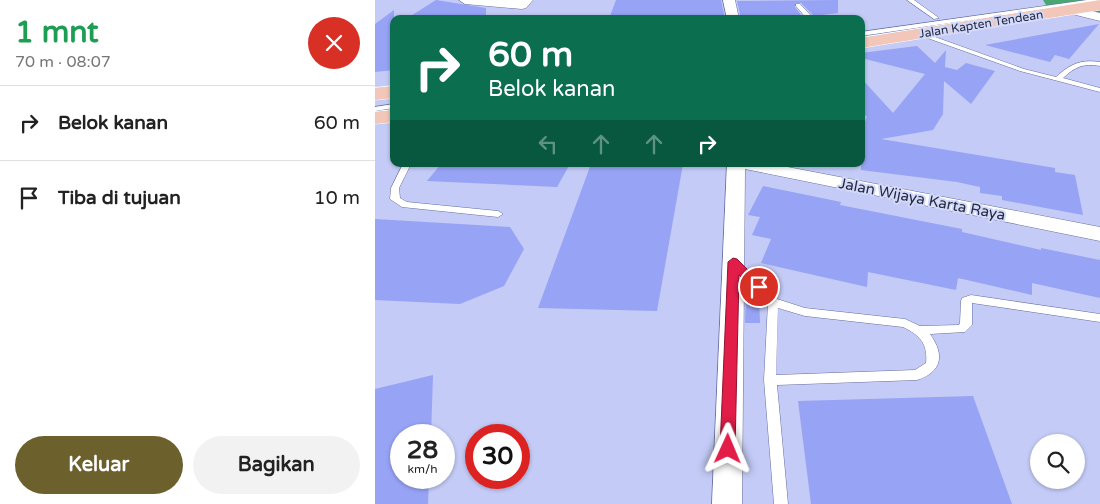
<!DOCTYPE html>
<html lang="id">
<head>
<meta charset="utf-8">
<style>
	body { margin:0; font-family:"Varela Round",sans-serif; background:#f2f2f2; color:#222; height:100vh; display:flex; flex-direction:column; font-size:19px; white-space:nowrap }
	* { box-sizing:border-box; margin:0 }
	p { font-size:16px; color:#767676 }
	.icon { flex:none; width:28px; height:28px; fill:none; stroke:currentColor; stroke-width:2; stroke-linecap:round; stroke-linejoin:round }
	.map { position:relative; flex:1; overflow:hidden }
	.sheet { display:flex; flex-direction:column; background:#fff; width:375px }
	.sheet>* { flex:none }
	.top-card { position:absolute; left:15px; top:15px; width:475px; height:152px; border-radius:10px; box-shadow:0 1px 4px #0004; background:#0b6e4f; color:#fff; overflow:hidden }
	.tools { position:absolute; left:655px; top:434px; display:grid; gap:10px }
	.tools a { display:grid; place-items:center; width:55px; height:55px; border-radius:50%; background:#fff; box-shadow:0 1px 4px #0004; font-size:25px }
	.speed { position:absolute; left:15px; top:424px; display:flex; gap:10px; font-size:25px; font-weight:700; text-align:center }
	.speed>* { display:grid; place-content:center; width:65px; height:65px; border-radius:50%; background:#fff; box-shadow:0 1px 4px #0004; line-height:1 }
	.speed small { font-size:12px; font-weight:400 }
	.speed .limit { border:8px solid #d22; background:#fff; color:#111 }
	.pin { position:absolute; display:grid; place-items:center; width:42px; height:42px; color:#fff; margin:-21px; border:2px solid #fff; border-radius:50%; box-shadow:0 1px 5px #0007 }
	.me { position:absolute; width:55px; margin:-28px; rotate:1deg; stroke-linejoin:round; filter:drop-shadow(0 0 4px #0008) }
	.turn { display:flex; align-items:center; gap:18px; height:105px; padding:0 15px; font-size:22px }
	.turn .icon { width:65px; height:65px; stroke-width:2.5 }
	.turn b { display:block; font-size:35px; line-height:42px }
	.lanes { display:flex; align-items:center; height:48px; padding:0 15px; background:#0003; justify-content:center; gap:25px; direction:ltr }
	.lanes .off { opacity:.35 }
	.round { display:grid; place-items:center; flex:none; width:52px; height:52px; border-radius:26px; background:#f2f2f2 }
	.summary { display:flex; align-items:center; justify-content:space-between; height:85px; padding:0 15px }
	h1 { font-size:30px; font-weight:700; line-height:38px; color:#1e9e55 }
	.primary-button { display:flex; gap:10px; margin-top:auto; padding:10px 15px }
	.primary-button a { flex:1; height:58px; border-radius:30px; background:#6c602d; color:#fff; font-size:20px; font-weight:700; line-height:58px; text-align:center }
	.primary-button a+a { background:#f2f2f2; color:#222 }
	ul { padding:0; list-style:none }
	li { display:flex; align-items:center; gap:15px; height:75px; padding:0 15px; border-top:1px solid #e0e0e0 }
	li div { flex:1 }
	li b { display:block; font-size:19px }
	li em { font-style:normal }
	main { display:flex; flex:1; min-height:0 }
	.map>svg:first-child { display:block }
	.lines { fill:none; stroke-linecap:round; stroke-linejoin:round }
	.river { fill:#49a773; fill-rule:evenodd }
	.building { fill:#97a3f5 }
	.service-casing { stroke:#676f9f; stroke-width:1 }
	.minor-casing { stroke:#676f9f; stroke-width:1 }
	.primary-casing { stroke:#fff; stroke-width:1 }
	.service { fill:#fff; fill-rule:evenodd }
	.minor { fill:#fff; fill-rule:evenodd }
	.primary { fill:#f2c6b9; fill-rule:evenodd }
	.route { fill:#e11d48; stroke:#92132f }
	.labels { text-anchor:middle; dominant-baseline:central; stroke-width:4; stroke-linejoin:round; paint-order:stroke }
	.far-street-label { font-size:12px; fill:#262a3e; stroke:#d2d9fa }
	.street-label { font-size:15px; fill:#262a3e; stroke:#d2d9fa }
</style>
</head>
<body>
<main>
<section class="sheet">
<div class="summary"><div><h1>1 mnt</h1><p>70 m · 08:07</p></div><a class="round" style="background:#d93025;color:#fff"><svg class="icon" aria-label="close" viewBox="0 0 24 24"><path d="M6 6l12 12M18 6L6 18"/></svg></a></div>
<ul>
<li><svg class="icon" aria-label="right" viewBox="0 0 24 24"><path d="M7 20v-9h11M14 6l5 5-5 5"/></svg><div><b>Belok kanan</b></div><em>60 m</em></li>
<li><svg class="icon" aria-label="arrive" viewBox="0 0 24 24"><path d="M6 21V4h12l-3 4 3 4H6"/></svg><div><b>Tiba di tujuan</b></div><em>10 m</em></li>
</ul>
<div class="primary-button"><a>Keluar</a><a>Bagikan</a></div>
</section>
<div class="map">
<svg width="725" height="504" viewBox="0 0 725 504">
	<rect width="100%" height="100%" fill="#c3cbf6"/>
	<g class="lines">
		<path class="river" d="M668,0h39l18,5v16l-54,-16z"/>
	</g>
	<path class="building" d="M61,0l50,8v11h-80z
		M241,0h105l4,19h-116z
		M463,0v13l-24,3 -13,-13h-6v4l9,12h-63l-4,-18z
		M19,10v60l-19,2v-48z
		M724,24l-30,35 -14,-4 -5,7 -65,-17z
		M542,46l18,17 11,-13 -1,17 12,3 9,-7 29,8 -24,33 -27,-23 -1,33 -10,16 -52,9 174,29v4l20,3 8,40 -81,-15v-4l-22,-3v-6l-23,-5 -96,-12v-35l6,-19 -6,-1v-37l32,35 32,-39 -64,-16v-5z
		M66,164h129l-13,23 -130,-6z
		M216,164h92l-26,147 -119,-3z
		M388,186l78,16 -1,3 122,24v3l79,18v-2l59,12v38l-68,-15v12l-74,-17 -2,12 -88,-18 -1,15 -106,-24 10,-24 -19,-4 8,-18 -12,-2z
		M0,219l135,8 14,22 -20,37 -44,18 -85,-4z
		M371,295h11l2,2 1,26h-15z
		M58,375l-2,60h-30v43h28l-1,26h-53v-115z
		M598,396l39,108h-201l-13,-103z"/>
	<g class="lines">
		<g class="service-casing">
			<path id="service" d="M532,0h7l25,18 -5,1z
				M712,0h13v1l-239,35v-4z
				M421,4h4l14,15h-7l-11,-13z
				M546,32l103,37 32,8c14,-13 25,-18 44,-15v4c-17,-3 -25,1 -37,12l37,10v4l-80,-21 -101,-36v-2z
				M19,104v4l-19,3v-4z
				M28,164h8l-12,24 1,10 7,4 91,9 5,3 -5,3 -96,-10 -12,-8 1,-11z
				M359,260l4,1 39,38 28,9 100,11 15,7 39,-1 1,-2 1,-22 1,-3 9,-3 129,19v8l-128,-19v22l-7,7 -35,2c15,21 12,38 -13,46l-140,5 11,119h-14l-10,-124 4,-77 -38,-38 -1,-2zM403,308l27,8 98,11c17,8 25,17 23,36l-11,7 -139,5z"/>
		</g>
		<g class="minor-casing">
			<path id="minor" d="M84,0h74l-7,8 -4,1 -57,-5z
				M348,0h12l4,19h-12z
				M697,6l28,7v8l-32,-8 -2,-3z
				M352,164h45l328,63v14l-355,-72 -3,335h-30z"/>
		</g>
		<g class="primary-casing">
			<path id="primary" d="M725,0v10l-239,38v-10z
				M19,86v12l-19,2v-12z
				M19,110v12l-19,2v-12z"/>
		</g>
		<use href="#service" class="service"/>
		<use href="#minor" class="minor"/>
		<use href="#primary" class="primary"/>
	</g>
	<path class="route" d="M358,258l4,1 28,28 -2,3h-8l-16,-15 -4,174 -2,5 -5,2 -6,-2 -2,-5 8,-187z"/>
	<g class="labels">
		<g class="far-street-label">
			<text transform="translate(606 24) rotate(-9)">Jalan Kapten Tendean</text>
		</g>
		<g class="street-label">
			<text transform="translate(547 199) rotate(11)">Jalan Wijaya Karta Raya</text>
		</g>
	</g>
</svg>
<div class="tools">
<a><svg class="icon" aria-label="search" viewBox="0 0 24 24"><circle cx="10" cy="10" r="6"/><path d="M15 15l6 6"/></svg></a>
</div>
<div class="speed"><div>28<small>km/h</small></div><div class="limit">30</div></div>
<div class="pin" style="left:384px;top:287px;background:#d93025"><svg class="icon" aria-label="arrive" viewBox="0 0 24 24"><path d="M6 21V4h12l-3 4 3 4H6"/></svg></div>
<svg class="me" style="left:353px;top:449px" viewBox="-20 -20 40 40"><path d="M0-17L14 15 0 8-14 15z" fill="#e11d48" stroke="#fff" stroke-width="4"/></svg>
<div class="top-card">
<div class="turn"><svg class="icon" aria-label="right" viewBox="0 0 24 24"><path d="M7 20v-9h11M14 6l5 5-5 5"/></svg><div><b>60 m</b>Belok kanan</div></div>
<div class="lanes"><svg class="icon off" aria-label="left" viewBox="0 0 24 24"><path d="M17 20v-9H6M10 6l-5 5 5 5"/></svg><svg class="icon off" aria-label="ahead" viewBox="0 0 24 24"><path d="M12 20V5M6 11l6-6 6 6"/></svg><svg class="icon off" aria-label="ahead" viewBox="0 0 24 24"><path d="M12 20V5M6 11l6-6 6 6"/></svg><svg class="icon" aria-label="right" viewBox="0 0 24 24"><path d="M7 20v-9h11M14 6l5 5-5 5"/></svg></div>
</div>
</div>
</main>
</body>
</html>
